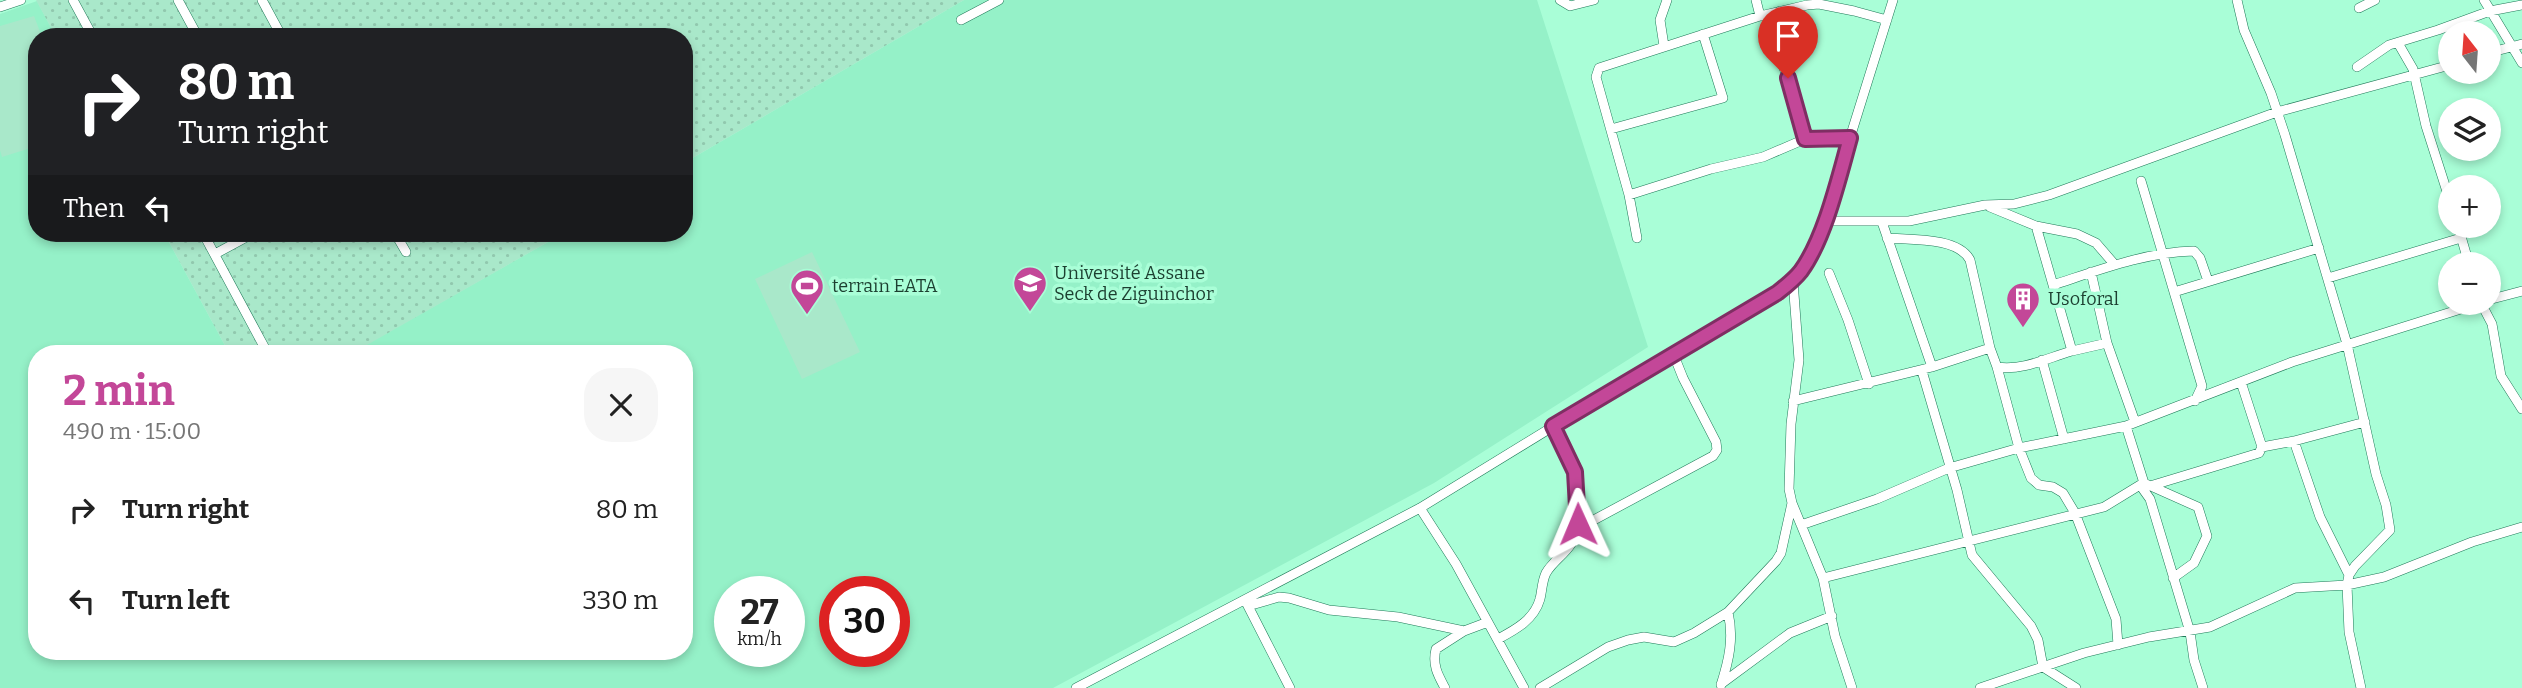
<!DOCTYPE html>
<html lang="en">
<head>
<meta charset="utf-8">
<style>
	body { margin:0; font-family:Bitter,serif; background:#f6f6f6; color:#222; height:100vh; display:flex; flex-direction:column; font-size:26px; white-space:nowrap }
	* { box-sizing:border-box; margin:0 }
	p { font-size:23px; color:#767676 }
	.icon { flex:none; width:38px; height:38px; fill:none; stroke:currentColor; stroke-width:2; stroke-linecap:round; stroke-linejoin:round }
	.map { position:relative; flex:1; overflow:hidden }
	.details { position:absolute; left:28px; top:345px; width:665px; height:315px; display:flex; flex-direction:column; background:#fff; border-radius:28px; box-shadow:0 4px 10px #0003 }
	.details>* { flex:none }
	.guide { position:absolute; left:28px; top:28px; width:665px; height:214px; border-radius:28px; box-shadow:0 4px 10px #0003; background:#202124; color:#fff; overflow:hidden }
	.needle { width:46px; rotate:343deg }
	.controls { position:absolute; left:2438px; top:21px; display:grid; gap:14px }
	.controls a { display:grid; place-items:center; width:63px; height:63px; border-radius:50%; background:#fff; box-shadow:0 4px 10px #0003; font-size:35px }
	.speed { position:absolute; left:714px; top:576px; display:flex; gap:14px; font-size:35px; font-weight:700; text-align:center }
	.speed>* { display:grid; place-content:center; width:91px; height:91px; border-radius:50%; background:#fff; box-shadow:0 4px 10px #0003; line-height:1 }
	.speed small { font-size:18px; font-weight:400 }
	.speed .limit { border:10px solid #d22; background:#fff; color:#111 }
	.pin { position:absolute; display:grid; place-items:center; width:60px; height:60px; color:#fff; margin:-72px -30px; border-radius:50% 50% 50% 0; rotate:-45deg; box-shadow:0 0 7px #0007 }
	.pin .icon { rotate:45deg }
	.me { position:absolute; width:77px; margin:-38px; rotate:359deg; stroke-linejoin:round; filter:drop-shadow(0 0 5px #0008) }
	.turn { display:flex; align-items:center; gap:24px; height:147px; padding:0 35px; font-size:32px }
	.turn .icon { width:91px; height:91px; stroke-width:2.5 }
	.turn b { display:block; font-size:49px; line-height:60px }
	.then { display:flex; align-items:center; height:66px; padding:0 35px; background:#0003; gap:14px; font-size:26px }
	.round { display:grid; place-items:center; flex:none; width:74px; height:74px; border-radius:28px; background:#f6f6f6 }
	.head { display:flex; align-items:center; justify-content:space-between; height:119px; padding:0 35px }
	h1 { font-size:42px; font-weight:700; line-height:52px; color:#c34798 }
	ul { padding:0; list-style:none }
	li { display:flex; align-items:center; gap:21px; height:91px; padding:0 35px }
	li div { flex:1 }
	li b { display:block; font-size:26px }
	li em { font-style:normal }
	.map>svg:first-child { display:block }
	.built { fill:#95f1c8; fill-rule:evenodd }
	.grass { fill:url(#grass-dots) }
	.park { fill:#a9e8ca }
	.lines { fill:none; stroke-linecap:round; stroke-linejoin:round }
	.minor-casing { stroke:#207a59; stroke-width:10 }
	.minor { stroke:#fff; stroke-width:9 }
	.route-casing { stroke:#7f2e63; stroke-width:18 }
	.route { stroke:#c34798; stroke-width:12 }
	.labels { text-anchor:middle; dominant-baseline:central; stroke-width:7; stroke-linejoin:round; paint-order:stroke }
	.poi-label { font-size:18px; fill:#1c3f30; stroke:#a9fed7; text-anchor:start }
</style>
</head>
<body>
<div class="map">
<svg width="2522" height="688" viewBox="0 0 2522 688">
	<defs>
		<pattern id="grass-dots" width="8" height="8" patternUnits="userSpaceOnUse" patternTransform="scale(1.75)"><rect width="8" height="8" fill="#a9e8ca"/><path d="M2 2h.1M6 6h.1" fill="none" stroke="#91c8ae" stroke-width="1.8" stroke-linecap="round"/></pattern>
	</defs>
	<rect width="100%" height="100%" fill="#a9fed7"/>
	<path class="built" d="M964,0h573l111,347 -214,136 -381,205h-1053v-674l37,-13 19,36h-19v196h127l65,120 -192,1v297h647v-297l-333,-1 213,-120h120v-70zM730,592h59v59h-59zM835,592h59v59h-59z"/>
	<path class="grass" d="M36,0h928l-280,163v-126h-628z
		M164,233h400l-213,121 -122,-1z"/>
	<path class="park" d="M34,16l8,21h-5v109l-35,11 -2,-7v-124z
		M812,252l48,100 -58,27 -47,-100z"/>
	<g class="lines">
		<g class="minor-casing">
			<path id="minor" d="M73,0l20,37
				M178,0l20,37
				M262,0l20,37
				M1560,0l10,6 24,-6
				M1756,0l4,16
				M2237,0l7,30 27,63 14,42 62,209 29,130 10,31 4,25 -35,36 -6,9 -2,10 2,47 12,56
				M2484,0l38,63
				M0,7l21,-7
				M2359,8l16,-8
				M1780,11l-8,18v10l16,39 17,61
				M961,20l38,-20
				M2398,43l15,26 13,57 24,75
				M1664,46l-4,-26 7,-20
				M2488,53l34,-9
				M2357,67l32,-22 49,-15 52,-19 32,-6
				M1611,129l112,-31 -20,-64
				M2141,181l61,205 -7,15
				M1629,195l82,-26 52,-12 42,-18 45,-1
				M1990,207l46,19 41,8 19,9 19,22
				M1824,221h85l76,-16 29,-1 35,-9 228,-83 173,-47
				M2036,226l36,125 35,-8 28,79
				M2458,226l11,38
				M203,233l65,121
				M395,233l11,19
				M1637,238l-8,-43 -33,-118 3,-9 161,-52 47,-11 12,-1 35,7 33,9
				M1887,238c24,2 71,-1 83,22l20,88
				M215,254l39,-21
				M2091,272l16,71
				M1829,273l19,47 21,64
				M2328,278l133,-40
				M1793,281l6,79 -8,64 -2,65 3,14 31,75 12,58 17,52
				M2053,285c46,-15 93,-33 141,-34l6,7 8,23
				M2174,292l145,-44
				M2488,300l34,-9
				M2481,303l11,21 9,52 21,33
				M2042,360l22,79
				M1932,367l58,-19 7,19c26,4 50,-9 75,-16
				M1997,367l22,81 12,30 8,7 14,2 10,6 12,20 41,106 2,26
				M1922,371l35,119 15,65 59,71 7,14 5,27 33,21
				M2241,382l21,65 32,-6 71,-19
				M1793,401l139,-34 -50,-145
				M2126,426l18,57 54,24 9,29 -13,27 -21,15
				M2294,441l26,76 29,58
				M2150,486l109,-33 3,-6
				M1420,508l36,56 68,124
				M1801,525l76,-26 72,-31 70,-20 107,-22 166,-64 188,-59
				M1577,529l136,-73 4,-6 -1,-8 -33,-64 -10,-25
				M1823,578l281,-71 36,-22 10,14 40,133 4,28 9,28
				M1247,604l43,84
				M1248,606l31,-9 10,1 40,12 69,7 66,14 24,-9
				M1498,639c17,-9 36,-19 42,-40 2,-8 2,-18 6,-26 6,-11 18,-18 25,-29 20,-37 3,-85 -18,-118
				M1721,684l69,-51 42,-17
				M1721,685c8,-25 13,-47 7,-73
				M1076,688l344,-180 253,-155 104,-60 16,-12 17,-23 14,-37 69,-221
				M1445,688c-7,-13 -13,-23 -9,-39l28,-18
				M1540,688l68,-41 20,-7 16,-3 30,5 20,-9 34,-21 48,-51 5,-8 11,-50
				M1980,688l104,-35 65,-16 61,-10 85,-39 52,-3 37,-8 88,-35 50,-15"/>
		</g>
		<use href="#minor" class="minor"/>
	</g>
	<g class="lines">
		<g class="route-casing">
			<path id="route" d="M1578,524l-3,-52 -22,-46 224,-133c9,-7 17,-13 24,-22 24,-33 38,-94 49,-133l-45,1 -17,-61"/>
		</g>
		<use href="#route" class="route"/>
	</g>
	<defs>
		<g id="university-pin" transform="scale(1.75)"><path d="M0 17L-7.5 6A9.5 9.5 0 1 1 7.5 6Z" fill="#c34798" stroke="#a9fed7"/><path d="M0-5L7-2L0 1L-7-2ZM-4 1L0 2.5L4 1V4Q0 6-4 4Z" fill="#fff"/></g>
		<g id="stadium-pin" transform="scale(1.75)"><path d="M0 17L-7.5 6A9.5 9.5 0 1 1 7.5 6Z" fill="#c34798" stroke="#a9fed7"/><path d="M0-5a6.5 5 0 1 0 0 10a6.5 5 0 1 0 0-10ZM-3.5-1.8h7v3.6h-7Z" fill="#fff"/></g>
		<g id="building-pin" transform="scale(1.75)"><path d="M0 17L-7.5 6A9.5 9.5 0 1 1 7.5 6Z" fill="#c34798" stroke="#a9fed7"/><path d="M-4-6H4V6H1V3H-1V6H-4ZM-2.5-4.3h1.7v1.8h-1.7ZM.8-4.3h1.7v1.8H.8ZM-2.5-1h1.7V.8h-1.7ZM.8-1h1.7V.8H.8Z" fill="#fff"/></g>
	</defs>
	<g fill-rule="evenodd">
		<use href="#university-pin" x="1030" y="283"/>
		<use href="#stadium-pin" x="807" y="286"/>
		<use href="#building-pin" x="2023" y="299"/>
	</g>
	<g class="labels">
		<g class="poi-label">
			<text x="1054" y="273">Université Assane<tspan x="1054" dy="21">Seck de Ziguinchor</tspan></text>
			<text x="832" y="286">terrain EATA</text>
			<text x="2048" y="299">Usoforal</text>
		</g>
	</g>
</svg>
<div class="controls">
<a><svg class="needle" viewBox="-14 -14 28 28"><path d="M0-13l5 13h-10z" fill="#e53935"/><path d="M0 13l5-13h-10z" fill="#767676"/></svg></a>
<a><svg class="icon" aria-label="layers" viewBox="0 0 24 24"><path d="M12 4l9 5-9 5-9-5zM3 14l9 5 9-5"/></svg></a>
<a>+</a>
<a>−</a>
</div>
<div class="speed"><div>27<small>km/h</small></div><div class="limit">30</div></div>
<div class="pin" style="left:1788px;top:78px;background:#d93025"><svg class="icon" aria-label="arrive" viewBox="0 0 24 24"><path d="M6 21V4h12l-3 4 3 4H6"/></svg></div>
<svg class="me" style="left:1578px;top:524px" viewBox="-20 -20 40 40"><path d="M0-17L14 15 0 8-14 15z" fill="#c34798" stroke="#fff" stroke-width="4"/></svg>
<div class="guide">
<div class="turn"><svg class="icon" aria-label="right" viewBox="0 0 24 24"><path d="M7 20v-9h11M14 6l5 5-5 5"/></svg><div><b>80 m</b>Turn right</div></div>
<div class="then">Then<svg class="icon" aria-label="left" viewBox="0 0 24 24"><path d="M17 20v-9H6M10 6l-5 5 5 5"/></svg></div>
</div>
<section class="details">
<div class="head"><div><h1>2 min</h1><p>490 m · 15:00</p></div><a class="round"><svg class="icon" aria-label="close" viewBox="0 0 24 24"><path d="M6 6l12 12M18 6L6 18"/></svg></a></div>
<ul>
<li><svg class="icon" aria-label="right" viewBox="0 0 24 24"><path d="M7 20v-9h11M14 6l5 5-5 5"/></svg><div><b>Turn right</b></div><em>80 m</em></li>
<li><svg class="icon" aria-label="left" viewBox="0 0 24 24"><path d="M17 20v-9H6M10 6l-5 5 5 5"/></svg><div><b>Turn left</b></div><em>330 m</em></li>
</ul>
</section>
</div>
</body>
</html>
